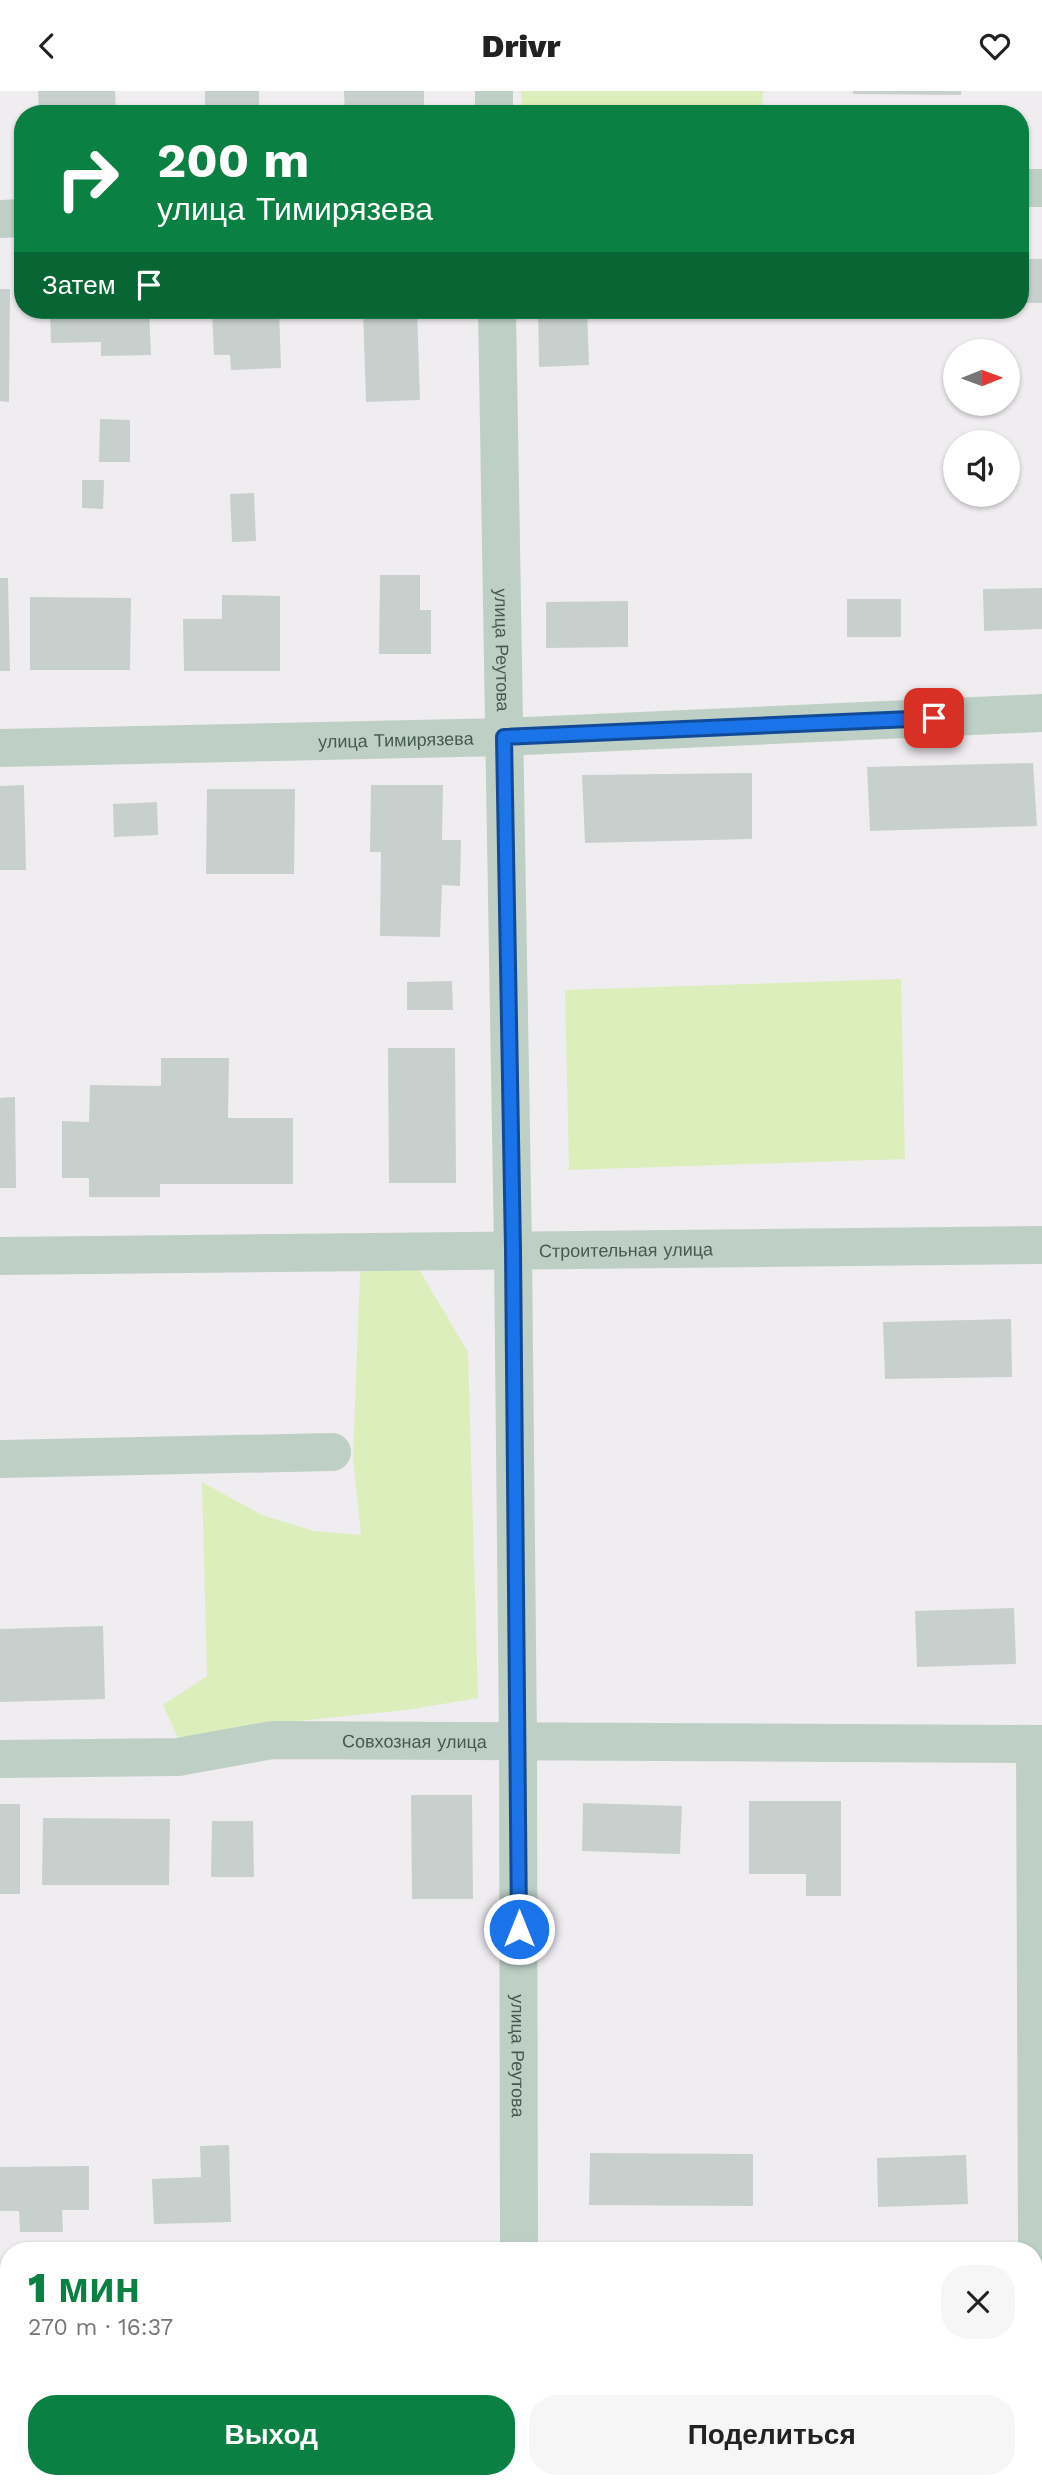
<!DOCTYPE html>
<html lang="ru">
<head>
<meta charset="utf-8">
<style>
	body { margin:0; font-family:"Work Sans",sans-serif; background:#f6f6f6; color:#222; height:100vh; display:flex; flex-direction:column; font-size:26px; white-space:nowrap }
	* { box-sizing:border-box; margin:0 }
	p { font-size:23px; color:#767676 }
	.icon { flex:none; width:38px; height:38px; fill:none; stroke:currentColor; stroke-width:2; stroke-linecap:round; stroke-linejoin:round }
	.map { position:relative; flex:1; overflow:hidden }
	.panel { position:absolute; left:0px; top:2151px; width:1043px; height:247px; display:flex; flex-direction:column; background:#fff; border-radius:28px 28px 0 0; box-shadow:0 2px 5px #0004 }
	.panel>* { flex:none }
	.guide { position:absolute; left:14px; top:14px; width:1015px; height:214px; border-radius:28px; box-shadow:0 2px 5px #0004; background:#0b8043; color:#fff; overflow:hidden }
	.needle { width:46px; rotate:89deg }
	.controls { position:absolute; left:943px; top:248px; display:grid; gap:14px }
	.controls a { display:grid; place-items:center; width:77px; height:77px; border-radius:50%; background:#fff; box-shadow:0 2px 5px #0004; font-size:35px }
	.pin { position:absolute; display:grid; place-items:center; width:60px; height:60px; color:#fff; margin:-30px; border-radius:14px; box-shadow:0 4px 10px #0006 }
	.me { position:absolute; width:77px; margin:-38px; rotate:0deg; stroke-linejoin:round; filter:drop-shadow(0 0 5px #0008) }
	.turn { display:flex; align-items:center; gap:24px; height:147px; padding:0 28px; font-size:32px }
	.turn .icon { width:91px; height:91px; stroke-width:2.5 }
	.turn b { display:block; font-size:49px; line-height:60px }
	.then { display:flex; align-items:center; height:66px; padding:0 28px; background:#0003; gap:14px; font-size:26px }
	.round { display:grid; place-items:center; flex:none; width:74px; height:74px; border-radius:28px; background:#f6f6f6 }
	.headline { display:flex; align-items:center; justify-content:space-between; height:119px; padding:0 28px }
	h1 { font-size:42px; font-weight:800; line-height:52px; color:#0b8043 }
	.cta { display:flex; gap:14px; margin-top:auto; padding:14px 28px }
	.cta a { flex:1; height:80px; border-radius:28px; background:#0b8043; color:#fff; font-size:28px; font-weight:800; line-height:80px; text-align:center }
	.cta a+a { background:#f6f6f6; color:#222 }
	header { display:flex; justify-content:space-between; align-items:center; height:91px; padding:0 28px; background:#fff; font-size:32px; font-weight:800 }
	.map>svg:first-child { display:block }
	.green { fill:#dceebb }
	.building { fill:#c7d0cd }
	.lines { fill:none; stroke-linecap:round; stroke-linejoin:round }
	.street { stroke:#bed0c6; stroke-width:38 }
	.route-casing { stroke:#114b97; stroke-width:18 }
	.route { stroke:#1a73e8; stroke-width:12 }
	.labels { text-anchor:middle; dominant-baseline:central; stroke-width:6; stroke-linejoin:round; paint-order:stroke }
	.street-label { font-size:18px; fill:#465b4f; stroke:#fff }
</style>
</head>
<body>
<header><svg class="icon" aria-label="back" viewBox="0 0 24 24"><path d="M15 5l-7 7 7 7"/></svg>Drivr<svg class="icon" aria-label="heart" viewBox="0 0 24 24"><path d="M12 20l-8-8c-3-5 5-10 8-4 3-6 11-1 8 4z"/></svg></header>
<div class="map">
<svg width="1042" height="2397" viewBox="0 0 1042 2397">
	<rect width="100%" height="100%" fill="#f0edf0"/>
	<path class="green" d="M521,0h242l-1,23h-236l-4,-8z
		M901,888l4,180 -336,11 -4,-180z
		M417,1175l51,86 10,346 -72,12 -138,14 -89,16 -16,-35 44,-29 -5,-194 60,33 52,16 47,4 -8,-77 7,-186z"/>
	<path class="building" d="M38,0h77l1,23h-77z
		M205,0h54v23h-54z
		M344,0h80v23h-79z
		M853,0h108v4l-108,-1z
		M1020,168h22v44h-22z
		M0,198h10l-1,113 -9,-1z
		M50,219h99l2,45 -50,1v-14l-50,1z
		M212,219h67l2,58 -50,2 -1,-15h-16z
		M363,219h54l3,90 -54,2z
		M538,219h49l2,55 -50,2z
		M100,328l30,1v42h-31z
		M82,389h22l-1,29 -21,-1z
		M254,402l2,48 -24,1 -2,-48z
		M380,484h40v35h11v44h-52z
		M0,487h8l2,93h-10z
		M1042,497v41l-58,2 -1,-42z
		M222,504l58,1v75h-96l-1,-52h39z
		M30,506l101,1 -1,72h-100z
		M847,508h54v38h-54z
		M628,510v46l-82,1v-46z
		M1033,672l4,63 -167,5 -3,-64z
		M752,682v66l-167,4 -3,-68z
		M24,694l2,85h-26v-84z
		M371,694h72l-1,55h19l-1,46 -18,-1 -2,52 -60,-1 1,-84h-11z
		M207,698h88l-1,85h-88z
		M157,711l1,33 -44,2 -1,-33z
		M452,890l1,29h-46v-28z
		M388,957h67l1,135h-67z
		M161,967h68l-1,60h65v66h-133v13h-71v-19h-27v-57l27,1 1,-37 71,1z
		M15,1006l1,91h-16v-90z
		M1011,1228l1,58 -127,2 -2,-57z
		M1014,1517l2,56 -99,3 -2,-56z
		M103,1535l2,73 -105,3v-73z
		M411,1704h61l1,104h-61z
		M749,1710h92v95h-35v-22h-57z
		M583,1712l99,3 -2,48 -98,-3z
		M0,1713h20v90h-20z
		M43,1727l127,1 -1,66h-127z
		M212,1730h41l1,56h-43z
		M229,2054l2,77 -77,2 -2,-45 49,-2 -1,-31z
		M590,2062l163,1v52l-164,-1z
		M966,2064l2,49 -90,3 -1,-49z
		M89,2075v44h-27l1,22h-43l-1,-21h-19v-44z
		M0,2251h9v88h-7z"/>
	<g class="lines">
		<g class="street">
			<path d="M494,0v23"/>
			<path d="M1020,97h22"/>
			<path d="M0,128l23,-1"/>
			<path id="s1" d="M497,219l16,940 5,491 1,510"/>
			<path id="s2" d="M0,657l504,-11 538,-24"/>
			<path id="s3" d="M0,1165l1042,-11"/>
			<path d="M0,1368l332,-7"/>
			<path d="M1035,1653l3,744"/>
			<path id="s4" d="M0,1668l178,-2 94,-17 770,4"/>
			<path d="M0,2218h9"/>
			<path d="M512,2397v-8"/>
		</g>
	</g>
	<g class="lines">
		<g class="route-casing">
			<path id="route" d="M519,1838l-6,-679 -9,-513 430,-19"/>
		</g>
		<use href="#route" class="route"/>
	</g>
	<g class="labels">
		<g class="street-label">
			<text stroke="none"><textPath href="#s1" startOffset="340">улица Реутова</textPath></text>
			<text stroke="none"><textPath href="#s2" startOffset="396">улица Тимирязева</textPath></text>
			<text stroke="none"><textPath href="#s3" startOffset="626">Строительная улица</textPath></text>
			<text stroke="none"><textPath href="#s4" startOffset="416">Совхозная улица</textPath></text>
			<text stroke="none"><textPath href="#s1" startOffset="1746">улица Реутова</textPath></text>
		</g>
	</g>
</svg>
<div class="controls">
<a><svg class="needle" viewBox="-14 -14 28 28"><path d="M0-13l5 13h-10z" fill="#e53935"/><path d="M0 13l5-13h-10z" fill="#767676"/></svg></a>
<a><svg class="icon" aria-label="sound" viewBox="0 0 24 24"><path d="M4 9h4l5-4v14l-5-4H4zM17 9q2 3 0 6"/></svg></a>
</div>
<div class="pin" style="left:934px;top:627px;background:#d93025"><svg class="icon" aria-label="arrive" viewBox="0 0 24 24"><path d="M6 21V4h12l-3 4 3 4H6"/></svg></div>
<svg class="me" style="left:519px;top:1838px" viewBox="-20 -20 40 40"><circle r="17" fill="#1a73e8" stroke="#fff" stroke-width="3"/><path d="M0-11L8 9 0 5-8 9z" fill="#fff"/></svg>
<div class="guide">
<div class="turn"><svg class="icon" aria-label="right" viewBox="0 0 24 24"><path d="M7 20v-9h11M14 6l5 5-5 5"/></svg><div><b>200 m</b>улица Тимирязева</div></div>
<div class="then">Затем<svg class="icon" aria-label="arrive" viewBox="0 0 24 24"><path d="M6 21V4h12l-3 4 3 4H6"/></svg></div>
</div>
<section class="panel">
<div class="headline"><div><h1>1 мин</h1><p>270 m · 16:37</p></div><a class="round"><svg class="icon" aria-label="close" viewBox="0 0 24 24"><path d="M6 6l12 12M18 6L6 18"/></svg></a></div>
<div class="cta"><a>Выход</a><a>Поделиться</a></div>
</section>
</div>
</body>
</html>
